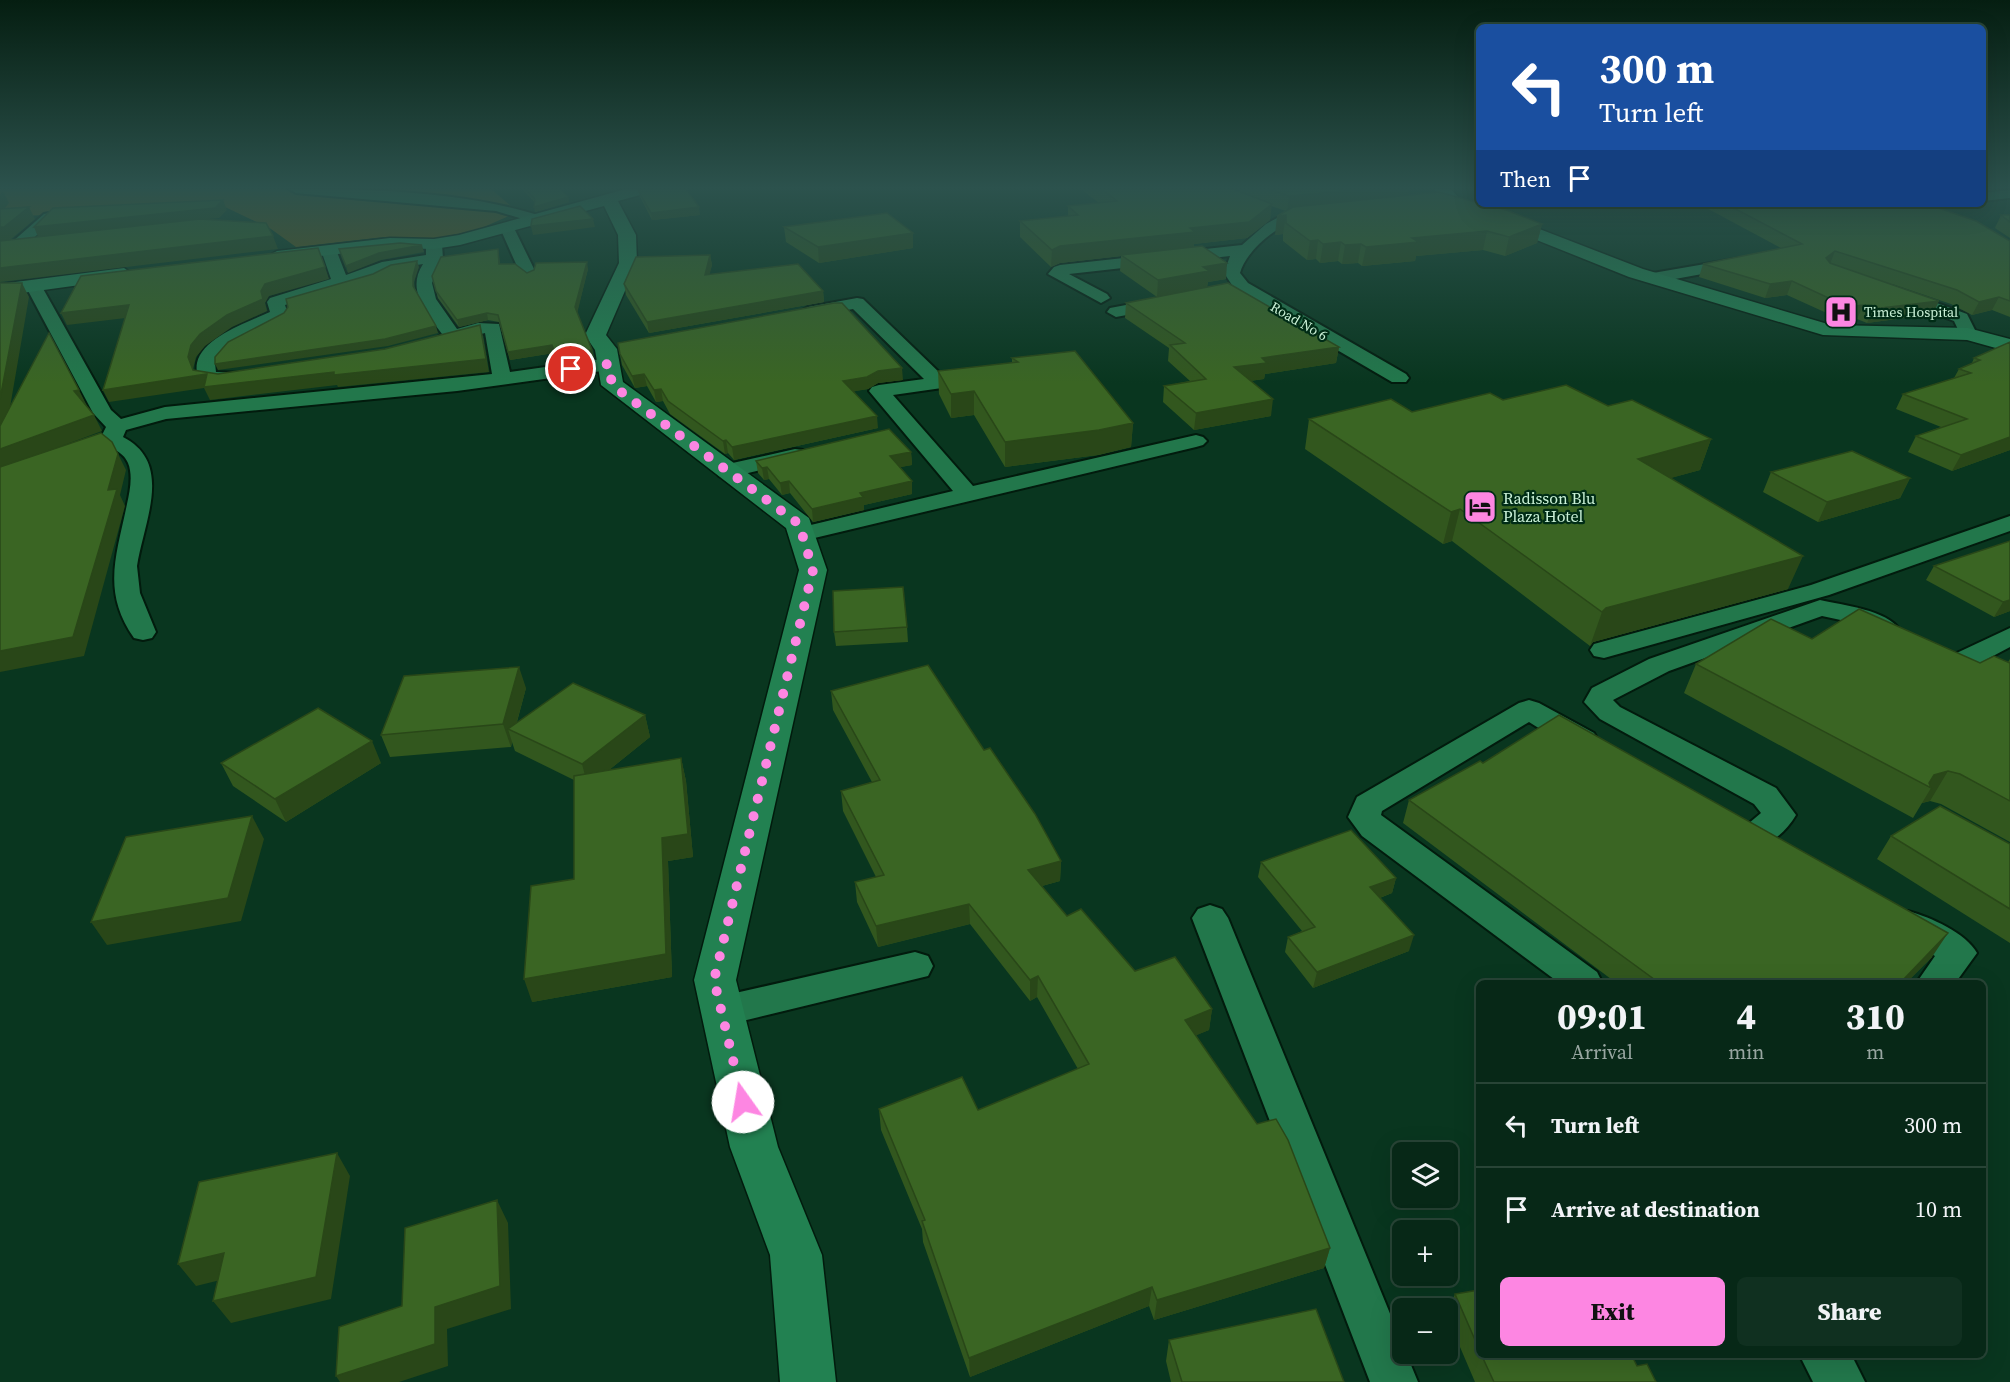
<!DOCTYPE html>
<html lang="en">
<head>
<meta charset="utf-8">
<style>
	body { margin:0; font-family:"Source Serif 4",serif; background:#103020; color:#f1f3f6; height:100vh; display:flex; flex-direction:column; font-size:22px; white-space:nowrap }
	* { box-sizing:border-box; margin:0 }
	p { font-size:20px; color:#98a6a1 }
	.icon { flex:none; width:33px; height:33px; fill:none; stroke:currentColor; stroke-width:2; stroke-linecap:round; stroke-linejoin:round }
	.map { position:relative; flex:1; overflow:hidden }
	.drawer { position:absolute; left:1476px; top:980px; width:510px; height:378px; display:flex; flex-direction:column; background:#072817; border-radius:9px; box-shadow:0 6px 24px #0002,0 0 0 2px #284436 }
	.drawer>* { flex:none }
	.top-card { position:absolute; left:1476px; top:24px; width:510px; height:183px; border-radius:9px; box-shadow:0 6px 24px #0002,0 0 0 2px #284436; background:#1a4fa0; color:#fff; overflow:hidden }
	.fabs { position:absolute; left:1392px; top:1142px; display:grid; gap:12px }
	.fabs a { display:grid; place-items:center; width:66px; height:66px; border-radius:9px; background:#072817; box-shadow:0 6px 24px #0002,0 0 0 2px #284436; font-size:30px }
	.pin { position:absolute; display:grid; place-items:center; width:51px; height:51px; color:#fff; margin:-26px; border:3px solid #fff; border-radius:50%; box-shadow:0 2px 6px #0007 }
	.me { position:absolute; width:66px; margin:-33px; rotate:347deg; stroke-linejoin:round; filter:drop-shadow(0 0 4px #0008) }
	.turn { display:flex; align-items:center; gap:21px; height:126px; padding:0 24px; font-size:27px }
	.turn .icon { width:78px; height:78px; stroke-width:2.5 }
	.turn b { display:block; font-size:42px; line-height:51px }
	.then { display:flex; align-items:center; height:57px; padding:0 24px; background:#0003; gap:12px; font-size:22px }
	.eta { display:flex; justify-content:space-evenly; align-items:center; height:102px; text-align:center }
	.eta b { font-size:36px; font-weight:800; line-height:42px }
	.action { display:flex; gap:12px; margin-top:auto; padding:12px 24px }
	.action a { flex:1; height:69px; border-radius:9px; background:#fd86e2; color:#111; font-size:24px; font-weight:800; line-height:69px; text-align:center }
	.action a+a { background:#103020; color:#f1f3f6 }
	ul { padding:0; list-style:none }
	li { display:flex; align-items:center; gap:18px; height:84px; padding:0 24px; border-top:2px solid #284436 }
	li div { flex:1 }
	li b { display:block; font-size:22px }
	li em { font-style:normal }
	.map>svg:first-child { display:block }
	.green { fill:#615416 }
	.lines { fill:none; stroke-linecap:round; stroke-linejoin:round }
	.street-casing { stroke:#021b0d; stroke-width:4 }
	.secondary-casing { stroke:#021b0d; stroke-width:3 }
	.street { fill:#22774b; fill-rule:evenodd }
	.secondary { fill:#228151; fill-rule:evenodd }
	.wall { fill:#32571e; fill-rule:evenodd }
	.shaded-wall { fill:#294718 }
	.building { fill:#3a6523; stroke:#294718; stroke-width:1.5 }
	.route { stroke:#fd86e2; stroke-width:10; stroke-dasharray:0 18 }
	.labels { text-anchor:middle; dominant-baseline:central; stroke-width:4.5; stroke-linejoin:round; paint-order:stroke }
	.far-poi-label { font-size:14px; fill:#caf1d7; stroke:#002c16; text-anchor:start }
	.far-street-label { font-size:14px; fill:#caf1d7; stroke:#002c16 }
	.poi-label { font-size:16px; fill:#caf1d7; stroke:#002c16; text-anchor:start }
</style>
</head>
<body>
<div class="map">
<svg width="2010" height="1382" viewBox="0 0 2010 1382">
	<rect width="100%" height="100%" fill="#09361f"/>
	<path class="green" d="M0,189h491l27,23 -41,18 -50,10 -43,-3 -88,10 -25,-18 -46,-22 -225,10z"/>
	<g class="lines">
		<g class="street-casing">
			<path id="street" d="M289,189c82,0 174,2 252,27l2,3 -7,4 -40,-12 -200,-18z
				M2010,190v8l-27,3v-8z
				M1311,211l7,4 -2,3c-9,2 -19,2 -28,6 -19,8 -43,30 -48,49l8,10 158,91 3,4 -3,4h-14l-156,-91 -12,-18 6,-17 -161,18 38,20 3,4 -9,5 -53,-29 6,-7 6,-2 182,-20 24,-21 15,-8z
				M49,213l5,1 2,3 -2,3 -33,29h-10l-3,-3 3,-3 33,-29z
				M507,224l7,4 22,45 -2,3 -6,2 -8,-5 -20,-45z
				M434,240l8,5 1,13 -11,25 4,16 21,30 21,-6 21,1 11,48 99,-14 9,6 -9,6 -152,21 -291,28 -40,11 -3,7c51,26 21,84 14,129l3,27 16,39 -4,6 -9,2 -9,-2c-33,-47 -17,-84 -7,-134 3,-13 6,-29 1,-41 -5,-13 -20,-14 -28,-24l6,-12 -13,-14 -68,-128 2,-4h12l2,4 70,125 10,9 44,-12 327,-33 -7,-41 -41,11 -9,-5 7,-5c-16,-22 -36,-44 -19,-70l-31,5 -18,9 -89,27 3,9 -3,4 -50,24 -20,21 1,9 31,1 3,4 -3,4 -40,3 -10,-6c0,-4 -1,-11 0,-15 6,-26 51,-41 73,-51l-3,-10 3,-4 61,-19 -10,-29 2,-3h12l11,28 36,-13 44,-7v-10z
				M1740,258l6,2 2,3 -2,3 -93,17 -8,-5 8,-5z
				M1901,290l66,24 10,20 -3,4h-12l-8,-17 -59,-22 -2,-4 2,-4z
				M857,298l6,1 80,77 34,-5 10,6 -10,6 -84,12 80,91 223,-51 7,2 4,4 -4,4 -7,2 -394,94 -8,-2 -4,-5 4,-5 159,-38 -84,-100 3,-4 7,-2 45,-6 -71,-70 -45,8 -9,-5 9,-5z
				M1163,298l6,1 3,4 -3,4 -53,10 -9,-5 3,-4z
				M795,449l8,1 3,5 -3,5 -76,18 -8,-2 -3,-5 3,-5z
				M2010,516v15l-181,64 -225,63 -10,-2 -4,-6 4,-6 217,-59z
				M1820,600c23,5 67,10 80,30l-4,6 -9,2 -9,-2 -28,-14 -28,-6 -153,55 -56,29 7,7 156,81 20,27c-11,19 -32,37 -54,30l-4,-8 4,-8 19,-16 -7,-9 -154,-85 -16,-17 8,-14 57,-29z
				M2010,628v19l-32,17 32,14v20l-64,-28 -4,-6 4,-6z
				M1529,700l10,3 55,30 4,7 -4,7c-23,6 -46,-14 -65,-25l-147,89 -1,4 216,157 5,10h-44l-196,-146 -14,-19 9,-20 162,-94z
				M1210,905l12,4 6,9 174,425v10h4l12,29h-48l-178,-464 6,-9z
				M1908,911c22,6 58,22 69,42l-21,29h-39l18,-26 -39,-22 -6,-10 6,-10z
				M915,952l13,4 5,10 -5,10 -206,50 -13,-4 -6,-11 6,-11 13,-4z
				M1799,1354h52l14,28h-52z"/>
		</g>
		<g class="secondary-casing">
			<path id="secondary" d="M626,189h27l-2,3 -33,9 18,34 1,28 -31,72 11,14 6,33 186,136 18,52 -91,410 42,167 44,108 14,127h-56l-10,-127 -40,-108 -36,-167 105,-410 -13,-42 -185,-143 -6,-35 -10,-15 34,-72 -1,-28 -14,-29 -144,39 -26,4 -44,-1 -113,13 -9,-5 9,-5 113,-13 44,1 25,-4z
				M1434,189h17l8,9 184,71 188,56 137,3 42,11v13l-43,-12 -144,-5 -194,-58 -182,-73z
				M124,268l9,6 -2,4 -131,18v-12z"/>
		</g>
		<use href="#street" class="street"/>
		<use href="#secondary" class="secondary"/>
	</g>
	<path class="wall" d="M522,189h38l8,8 1,5 -34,10v-9z
		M1081,189h328l-1,6 134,29 -5,19 -32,13 -22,-6 -67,6 -1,5 -53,5 -4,-3 -16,1 -4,-3 -18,2 -4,-4 -9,1 -24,-19v-7l-8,1 11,-24 -15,-5 -1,14 -23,18 -53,6v3l32,32 -18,3 -1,5 132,60 -3,16 -71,11 -1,5 -14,2 21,35 -77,14 -31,-28 1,-16 26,-5 -22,-20 1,-13 -44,-30 1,-15 31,-6 -37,-26 1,-15 -61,7 -9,4 -31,-30v-16l48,-5v-10l31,-3z
		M638,190l62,25 -48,5 -12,-23z
		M1699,204h228l83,37v76l-18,-7 -20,5 -21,-11 -59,-20 41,30 -66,9 -10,-4 -15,1 -55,-25 -22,3 -66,-21 4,-13 78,-16zM1808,205l-50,3h-2z
		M2001,215h9v23l-15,-10z
		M784,227l129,21 -94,15 -33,-21z
		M498,249l2,15 27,9 61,-4 -11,43 15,38 2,8 -37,5 -3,-10 -44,7 -11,-38 -11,-2 -29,7 -21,-29 -6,-22z
		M710,255l2,10 -3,9 114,17 1,11 -175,31 -23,-38 -2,-11z
		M2010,342v108l-58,21 -44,-19 8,-16 25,-9 -45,-18 7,-15 51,-16 5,-9 13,-6 2,-5z
		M618,343l285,37 -25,3 -10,6 -14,2 24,37 -144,32 -6,-7 -3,1 -55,-40 -7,-13 -7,1 -9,-16 -12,2 -13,-23z
		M1012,358l121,65 -2,24 -33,8 -93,12 -31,-52 -23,3 -12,-24 -1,-23 74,-8z
		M1608,406l103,33 -11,31 -30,8 118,111 -195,53 -3,4 -138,-105 -9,3 -138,-95 4,-30 103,-7z
		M911,452l1,13 -12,2 12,14v13l-48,11v5l-51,12 -23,-29 -8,2 -13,-16 -5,1 -6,-7 -2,-12z
		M1771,472l139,6 -10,20 -82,24 -55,-30z
		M2010,541v70l-16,6 -68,-37 8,-14z
		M907,627l1,15 -72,4 -2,-14z
		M1812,639l168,24 28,-1 2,-3v183l-69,-38 -11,-3 -8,2 -9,15 -229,-125 12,-29z
		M526,688l-9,34 128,-7 5,22 -41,33 72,-12 5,23 7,76 -25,4 4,116 -140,25 42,-123v-99l-59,-29 -3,-9 -1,5 -121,10 -9,-22z
		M831,691l153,59 77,111 -1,20 -18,5 25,30 68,55 77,38 -3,21 -13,5 134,213 -6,20 -170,52 -5,-14 -179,71 -47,-135 -1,-13 -41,-99 -2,-21 99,1 100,-41 -41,-72 -7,4 -60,-77 -92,23 -21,-45 -2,-20 21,-5 -33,-66 -2,-20 31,-9 -39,-72z
		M221,763h160l-95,59 -53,-36z
		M1483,763l449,194 -25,25h-292l-212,-159 6,-23z
		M1891,836l119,8v99l-133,-84z
		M1261,862l135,16 -4,15 -12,5 29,53 -96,37 -28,-36 3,-15 14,-6 -44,-54z
		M1479,1290v64h152l6,12 19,16h-181l-27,-63v-9l7,-16z
		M1169,1340l175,42h-173l-5,-21z"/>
	<path class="shaded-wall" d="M1365,189h44l-2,12 -120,11 2,-16z
		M3,191l6,12 -9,11v-19z
		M568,197l1,5 -34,10 -1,-5z
		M223,200l4,10 -8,8 -181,19 -4,-10z
		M1272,204l-2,16 -23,18 -53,6v4l-73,7v1l-61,7 -9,4 1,-17 8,-4 130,-18z
		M29,207l6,12 -25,21 -10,1v-14z
		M699,207l1,8 -48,5 -1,-7z
		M1286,215l-3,19 -8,1 2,-19z
		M593,219l2,8 -62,8 -2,-9z
		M1542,224l-5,19 -32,13 4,-19z
		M1487,231l-4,19 -67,6 -1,5 -53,5 4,-19 46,-9z
		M913,233v15l-94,15 -1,-16z
		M273,236l5,13 -278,33v-14z
		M1318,240l-2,19 -9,1 3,-19z
		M1341,242l-3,19 -18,2 3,-19z
		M1361,244l-3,19 -16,1 3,-19z
		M422,245l2,7 -43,8 -33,13 -2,-7 33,-13z
		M1835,251l-5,13 -4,-6z
		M710,255l2,10 -5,20 -2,-10z
		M417,261l2,6 -5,15 1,10 -2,-6v-10z
		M587,262l1,7 -11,45 -2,-7z
		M1227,263l-1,16 -18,3 -1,5 -50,10 1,-17 45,-13z
		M325,267l4,12 -60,17 -4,7 2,8 -35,16 -27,19 -9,11 -3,12 3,7 11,-2 5,12 122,-14 146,-47 3,12 6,35 -151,15 -1,-2 -127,15 -6,-12 -95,14 -6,-12 85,-33 3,-12 9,-11 61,-43 4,-7z
		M1792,281l-5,14 -22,3 5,-14z
		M22,283l7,14 -26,151 91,-33 8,16 -102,38v-70z
		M823,291l1,11 -175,31 -2,-11z
		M1999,297l-7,13 -20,5 7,-13z
		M1939,301l-6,13 -66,9 6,-14z
		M129,305l5,12 -67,8 -6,-12z
		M1863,305l-6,14 -15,1 6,-13z
		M487,313l1,7 -29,7 -2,-7z
		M436,326l2,7 -50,13 -170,24 -3,-6z
		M552,345l2,8 -44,7 -2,-8z
		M1339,347l-3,16 -71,11 -1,5 -32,4 2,-16 28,-9z
		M592,350l2,8 -37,5 -1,-8z
		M902,368l1,12 -25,3 -10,6 -23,4 -2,-12 35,-10z
		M644,374l3,12 -12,2 -3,-12z
		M661,389l2,12 -7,1 -2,-12z
		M79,390l8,16 -13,-15z
		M974,391v24l-23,3v-24z
		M1273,399l-2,17 -77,14 2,-17z
		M877,416l1,12 -144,32 -2,-13z
		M1133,423l-2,24 -33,8 -93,12v-25z
		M2010,437v13l-58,21 9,-16z
		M1711,439l-11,31 -72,20 10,-31z
		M726,440l2,13 -3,1 -2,-13z
		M911,452l1,13 -21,4 -1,-13z
		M118,454l8,16 -6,25 5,11 -41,150 -84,16v-21l108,-161z
		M767,467l2,12 -5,1 -2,-12z
		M1910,478l-10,20 -82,24 9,-20z
		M789,481l1,12 -8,2 -2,-12z
		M912,481v13l-48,11v5l-51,12 -1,-13 48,-16z
		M1460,509l-8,32 -9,3 8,-32z
		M1803,556l-15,33 -195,53 -3,4 12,-34 4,-4z
		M2010,600v11l-16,6 9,-15z
		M519,667l7,21 -12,44 -6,-3 4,13 -1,5 -8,-23z
		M645,715l5,22 -62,50 -6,-23z
		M372,741l9,22 -95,59 -11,-23z
		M681,758l5,23 7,76 -25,4 4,116 -140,25 -8,-23 138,-141z
		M1948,771l-18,30 -8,2 9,-15 -4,-2 7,-11z
		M252,816l12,23 -23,82 -134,24 -16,-23z
		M1061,861l-1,20 -33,9 1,-20z
		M1396,878l-4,15 -26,10 4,-16z
		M969,904l1,20 -92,23 -2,-21z
		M1948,933l-16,24 -25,25h-6z
		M1414,935l-5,16 -96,37 4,-16z
		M1038,976l-1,21 -7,4v-21z
		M1212,1009l-3,21 -26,11 2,-21z
		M337,1153l13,23 -19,123 -100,24 -18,-22z
		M497,1200l11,23 3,86 -64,20 1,37 -49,16h-59l-4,-6 99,-69z
		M1330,1248l-6,20 -170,52 3,-20z
		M224,1253l17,22 -45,11 -18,-22z
		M1152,1287l-3,19 -179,71 -1,-19z"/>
	<path class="building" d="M525,189h35l8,8 -34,10 1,-8z
		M641,189h45l13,18 -48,6 -13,-23z
		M1102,189h131l39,15 -23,18 -59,6 5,4 -135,14 -8,4 -32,-29 58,-6 -10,-9 49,-5z
		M1269,189h96l-76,7z
		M1439,192l40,11v1h4l23,6 36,14 -33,13 -22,-6 -75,7 7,4 -53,5 -5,-3 -16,1 -4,-3 -18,2 -5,-4 -8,1 -24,-18v-8l-9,1 16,-9z
		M223,200l-8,8 -181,19 19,-19z
		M1726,204h23l9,4 71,-4h98l49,17 34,20v60l-11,-4 -20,5 -22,-12 -122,-39 -9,7 4,5 109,38 -66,8 -10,-4 -15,2 -56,-26 -22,3 -67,-20 99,-20z
		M580,206l13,13 -62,7 1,-7z
		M29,207l-25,20h-4v-18z
		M887,213l26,20 -95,14 -34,-20z
		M2001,215h9v7z
		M200,219l66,4 7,13 -273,32v-27z
		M400,243l22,2 -43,8 -33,13 -7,-17z
		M1202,246l25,17 -24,4 6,4 -51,9 -37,-25z
		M318,248l7,19 -60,17 -4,7 2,8 -36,16 -27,19 -9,11 -3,12 5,13 25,4 167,-25 95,-24 6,34 -152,16v-3l-130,15 3,-13 -104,16 26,-85 -68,8 20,-37z
		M498,249l1,15h16l12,9 7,-3 2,-7 51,-1 -12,45 17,43 -36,5 -4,-10 -44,7 -10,-37 -11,-2 -30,7 -21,-29 -4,-15 9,-19z
		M710,255l-5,20 93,-11 25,27 -176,31 -23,-38 12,-27z
		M417,261l-4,15v10l23,40 -51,13 -170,25v-7l13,-15 56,-29 4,-6 -2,-8 87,-25 18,-9z
		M0,283h22l-22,116z
		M1228,283l111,64 -77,11 5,5 -33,4 39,32 -77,14 -32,-27 42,-7 -36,-34 15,-2 -59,-40z
		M834,303h8l60,65 -24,3 -11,6 -24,4 34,35 -145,31 -6,-7 -3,1 -55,-40 -7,-12 -7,1 -10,-16 -12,2 -12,-22 -2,-11z
		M49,333l30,57 -5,1 20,24 -94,34v-23z
		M2010,342v95l-49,18 -45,-19 51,-17 -64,-25 68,-21 -12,-4 21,-9 -6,-2z
		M1075,351l58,72 -34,7 -94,12 -31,-51 -23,3 -13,-23 80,-9 -6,-4z
		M1566,385l42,21 24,-6 79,39 -73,20 165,97 -197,52 -4,4 -142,-103 -9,3 -142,-93 82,-20 21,13 78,-19 13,7z
		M889,429l22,23 -21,4 22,25 -52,12 3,4 -51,12 -23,-28 -9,2 -13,-16 -5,1 -6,-7z
		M101,433l11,9 6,12 -10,36 9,-1 -44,148 -73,14v-184z
		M1852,451l58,27 -83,24 -56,-30z
		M2010,541v59l-7,2 -69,-36z
		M903,587l4,40 -73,5 -1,-41z
		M1859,609l121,54 14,-7 16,7v138l-50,-27 -12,-3 -14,4 -5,8 2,5 -235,-124 75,-45 41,20z
		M928,665l56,85 6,-2 45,66 26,47 -33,9 39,46 14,-7 54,62 40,-14 37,52 -27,11 72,104 19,-5 12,21 42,108 -173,52 -5,-13 -183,71 -47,-137 3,-1 -46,-111 83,-32 16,33 111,-46 -51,-88 -8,4 -61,-76 -93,22 -21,-44 29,-7 -43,-84 39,-11 -49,-89z
		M519,667l-16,57 -122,11 23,-59z
		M573,683l72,32 -63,49 -74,-35z
		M318,708l54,33 -97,58 -54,-36z
		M1559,715l389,218 -47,49h-243l-249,-182 71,-39 3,2z
		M681,758l7,76 -26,4 4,116 -142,25 7,-93 43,-7v-103z
		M1940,806l70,38v65l-119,-73z
		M252,816l-24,82 -137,24 35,-85z
		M1351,830l45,48 -26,9 44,48 -97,37 -29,-35 27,-10 -54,-65z
		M337,1153l-21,124 -103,24 11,-48 -46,11 21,-82z
		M497,1200l3,86 -65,21v37l-99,32 3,-49 63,-21 3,-78z
		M1479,1290v59l-24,-55z
		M1316,1309l28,73h-162l-13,-42z
		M1481,1354h150l6,12 10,-2 9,18h-162z"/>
	<linearGradient id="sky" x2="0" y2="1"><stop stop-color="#051e11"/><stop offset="0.49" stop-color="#2c524d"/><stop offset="1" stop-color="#2c524d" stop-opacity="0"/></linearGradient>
	<rect width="2010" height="383" fill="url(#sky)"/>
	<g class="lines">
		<path class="route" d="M571,369l38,-5 3,21 187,139 14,46 -99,410 29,122"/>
	</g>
	<defs>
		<g id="hospital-square" transform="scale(1.725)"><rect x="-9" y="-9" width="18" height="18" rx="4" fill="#fd86e2" stroke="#002c16"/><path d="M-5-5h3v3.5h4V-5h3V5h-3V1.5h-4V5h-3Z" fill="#111"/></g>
		<g id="hotel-square" transform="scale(1.725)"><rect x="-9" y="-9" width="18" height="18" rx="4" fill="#fd86e2" stroke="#002c16"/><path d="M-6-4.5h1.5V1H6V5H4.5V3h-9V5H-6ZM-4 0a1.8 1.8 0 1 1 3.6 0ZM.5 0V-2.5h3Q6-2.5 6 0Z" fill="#111"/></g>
	</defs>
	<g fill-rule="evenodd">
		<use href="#hospital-square" x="1841" y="312"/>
		<use href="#hotel-square" x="1480" y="507"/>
	</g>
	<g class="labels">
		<g class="far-poi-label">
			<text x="1864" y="312">Times Hospital</text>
		</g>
		<g class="far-street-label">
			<text transform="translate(1299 321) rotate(30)">Road No 6</text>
		</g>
		<g class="poi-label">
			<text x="1503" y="498">Radisson Blu<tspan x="1503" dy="18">Plaza Hotel</tspan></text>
		</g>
	</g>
</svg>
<div class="fabs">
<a><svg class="icon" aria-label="layers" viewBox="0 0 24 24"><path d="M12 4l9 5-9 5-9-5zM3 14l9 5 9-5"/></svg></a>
<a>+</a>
<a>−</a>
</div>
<div class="pin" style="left:571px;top:369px;background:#d93025"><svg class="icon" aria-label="arrive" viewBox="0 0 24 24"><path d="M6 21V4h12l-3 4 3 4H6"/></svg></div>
<svg class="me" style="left:743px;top:1102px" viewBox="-20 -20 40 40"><circle r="19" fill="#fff"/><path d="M0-13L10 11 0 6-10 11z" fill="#fd86e2"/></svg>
<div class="top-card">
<div class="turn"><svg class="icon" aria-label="left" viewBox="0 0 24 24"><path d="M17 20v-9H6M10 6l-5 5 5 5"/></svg><div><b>300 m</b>Turn left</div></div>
<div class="then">Then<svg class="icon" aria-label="arrive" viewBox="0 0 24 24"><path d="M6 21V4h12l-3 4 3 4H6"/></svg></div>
</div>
<section class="drawer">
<div class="eta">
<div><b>09:01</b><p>Arrival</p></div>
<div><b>4</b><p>min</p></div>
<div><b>310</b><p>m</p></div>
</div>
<ul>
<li><svg class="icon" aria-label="left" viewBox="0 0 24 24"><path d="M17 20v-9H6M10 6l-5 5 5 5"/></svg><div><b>Turn left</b></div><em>300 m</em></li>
<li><svg class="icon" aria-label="arrive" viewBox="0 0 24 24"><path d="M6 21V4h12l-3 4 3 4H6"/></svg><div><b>Arrive at destination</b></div><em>10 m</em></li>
</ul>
<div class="action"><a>Exit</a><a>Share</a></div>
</section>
</div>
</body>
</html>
